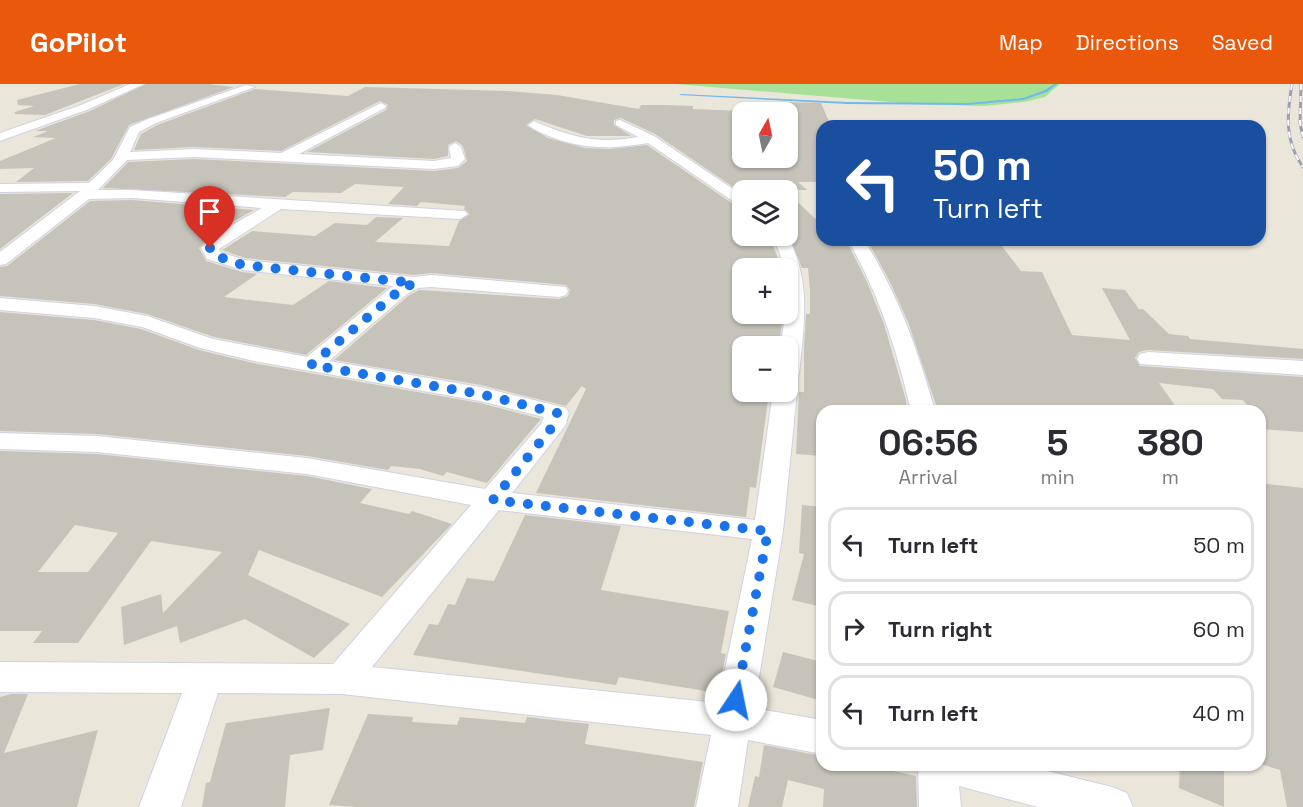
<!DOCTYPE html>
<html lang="en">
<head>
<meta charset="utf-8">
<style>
	body { margin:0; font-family:"Space Grotesk",sans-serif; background:#f7f7f7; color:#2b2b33; height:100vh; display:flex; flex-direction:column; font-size:22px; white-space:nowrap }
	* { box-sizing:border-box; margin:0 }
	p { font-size:20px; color:#7c7c81 }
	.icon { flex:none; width:33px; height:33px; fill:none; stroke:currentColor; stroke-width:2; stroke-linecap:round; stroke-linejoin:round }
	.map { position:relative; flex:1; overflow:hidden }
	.drawer { position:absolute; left:816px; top:321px; width:450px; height:366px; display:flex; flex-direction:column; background:#fff; border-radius:18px; box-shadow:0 2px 4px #0004 }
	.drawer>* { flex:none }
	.hud { position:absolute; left:816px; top:36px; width:450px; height:126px; border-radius:18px; box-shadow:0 2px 4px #0004; background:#1a4fa0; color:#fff; overflow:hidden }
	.needle { width:39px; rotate:9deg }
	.fabs { position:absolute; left:732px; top:18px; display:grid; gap:12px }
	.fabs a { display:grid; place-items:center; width:66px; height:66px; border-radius:12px; background:#fff; box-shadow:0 2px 4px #0004; font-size:30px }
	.pin { position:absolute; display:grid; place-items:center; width:51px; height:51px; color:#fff; margin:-62px -26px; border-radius:50% 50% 50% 0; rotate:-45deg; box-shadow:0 0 6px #0007 }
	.pin .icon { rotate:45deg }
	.me { position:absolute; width:66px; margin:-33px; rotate:11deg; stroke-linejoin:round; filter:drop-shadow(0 0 4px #0008) }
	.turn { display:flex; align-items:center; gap:21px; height:126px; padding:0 18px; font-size:27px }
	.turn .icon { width:78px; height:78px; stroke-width:2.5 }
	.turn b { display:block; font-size:42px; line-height:51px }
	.eta { display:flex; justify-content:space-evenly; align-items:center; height:102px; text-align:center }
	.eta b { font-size:36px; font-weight:800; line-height:42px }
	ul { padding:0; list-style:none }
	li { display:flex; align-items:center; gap:18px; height:75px; margin:0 12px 9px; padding:0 6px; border:3px solid #e1e1e2; border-radius:18px }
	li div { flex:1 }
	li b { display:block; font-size:22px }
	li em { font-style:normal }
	header { display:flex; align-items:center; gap:36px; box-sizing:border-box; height:84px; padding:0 30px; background:#ea580c; color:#fff }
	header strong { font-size:28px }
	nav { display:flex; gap:33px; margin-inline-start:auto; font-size:21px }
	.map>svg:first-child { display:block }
	.green { fill:#a7e197 }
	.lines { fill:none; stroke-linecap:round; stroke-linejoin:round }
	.stream { fill:#6fbaec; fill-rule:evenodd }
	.building { fill:#c6c3ba; fill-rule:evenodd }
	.minor-casing { stroke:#d0d1e2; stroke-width:2 }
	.minor { fill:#fff; fill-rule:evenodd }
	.rail-casing { stroke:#9e9eb3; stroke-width:3 }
	.rail { stroke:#fff; stroke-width:2; stroke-dasharray:6; stroke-linecap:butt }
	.route { stroke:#1a73e8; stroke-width:10; stroke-dasharray:0 18 }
</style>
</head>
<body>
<header>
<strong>GoPilot</strong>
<nav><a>Map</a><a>Directions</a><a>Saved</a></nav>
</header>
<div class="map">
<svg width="1303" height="723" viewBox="0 0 1303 723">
	<rect width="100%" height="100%" fill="#ebe6da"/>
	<path class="green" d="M676,0h384l-15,13 -21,5 -39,4 -71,-2z"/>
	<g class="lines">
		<path class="stream" d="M1054,0h3l-10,8 -24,8 -55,5 -121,-1 -168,-9 2,-1 166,8 121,1 55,-5 22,-8z"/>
	</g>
	<path class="building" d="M80,0h44l-79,31 -30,-1v-2l19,-6 -16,-1 -1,-5z
		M146,0h61l27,3 -105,38 -18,34 -23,22 -72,1 18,-14 -34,1v-8l56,-23 -23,-1 15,-6h-13l55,-20z
		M365,3l142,4 50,4 82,14 2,-4h25l27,1v3l49,2 -9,23 9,-7v31h46v-46h-26l15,-10 44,1 10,23h-10l1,56h-24l9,8h-65v3l-87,-59 -34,-16 -7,2v5l17,11h-44l-52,-17 -9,6 22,13 37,10 25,1 37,-4 89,61 6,1v29h27l13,32h-40v46h41l-4,32h-37v46h27l-13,96 -6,-1 -4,30 -210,-24 50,-104 -4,-3 -16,20 -85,-21 -147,-25 74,-64 11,-6 140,9 9,-3 2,-6 -4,-5 -135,-12 -17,2 -169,-17 -23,-8 30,-19 63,5 20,-13 32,2 9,-8 27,1 -28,24 74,4 10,-25 11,-7 -6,-5 1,-3 -44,-4 -4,4 -29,-2 16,-17 -49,-3 -14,9 -48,-1 -8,5 -182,-9 25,-26 66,-3 240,12 24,-3 9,-7 -4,-15 -7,-5 -8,4v11l-14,3 -127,-7 79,-42 2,-5 -8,-4 -99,50 -87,-4 -60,3 7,-16 16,-9 98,-36 93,7z
		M73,109l-73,56v-55z
		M788,109l34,32v15h24l21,42 17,42 22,76 1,11h-85v45l-26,-2 3,-62h5v-46l2,-32h4v-24l-2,-22h-6l-14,-34z
		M132,116l122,10 -41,23 -14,15 7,13 36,11 15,2 -33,23 69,8 36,-24 58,7 -81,67 -92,-18 -67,-23 -53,-10 -94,-8v-29l7,-1 83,-65z
		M867,156l100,3 -1,-3h31l24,31 21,1 30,63 58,5 -28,-52 23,2 14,19h4l26,25 19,2 2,3 113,10v10l-155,-9 -9,2 -4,6 5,8 163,11v55l-43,-3v-18h-8l-9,-11 -21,-1 -9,-10 -54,-6 20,28 -69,-4 -1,4h-137l-36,-6 -28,-83 -19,-42z
		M0,228l94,8 47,9 58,21 54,13 227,40 61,16 -54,64 -40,-11 -4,4 -23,-7 -29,-3 -3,4 -81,-14 -210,-22 -97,-3z
		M0,367l97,3 210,22 65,13 -12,14 49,11 3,-3 40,13 -70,73 -123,-47 -11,25 102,49 -36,34 -69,-39 -65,24 -3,-17 -53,19 -3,-38 40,-13 2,19 59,-61 -71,-11 -73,102h-45l9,-12h-42zM75,441l43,8 -30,39h-50z
		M1260,399l43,5v319h-16l-7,-37 -20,-6z
		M802,421l20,2v100l-30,-7 12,-46 -5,-1z
		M525,431l96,11 -20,64 128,21 -8,42 5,1 -8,39 -99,-16 -3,8 -203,-30 16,-31 9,1 10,-21 7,1 12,-27 27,3z
		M783,568l39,10v39l-49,-14z
		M11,610h17l-24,59 94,-23 -21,77h-77v-110z
		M330,624l-7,42 -33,5 -5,52h-83l4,-24 4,-1 16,-59z
		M368,630l45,3 -1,5 45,3 3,-8 65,6 2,-6 62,7 -4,20 118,18 -9,45h-338l-27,-2z
		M764,661l58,11v9h44l50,11 1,31h-94l1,-18 -36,-9 -6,27h-34l7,-31 4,1z
		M1180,681h44v42l-45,-19z"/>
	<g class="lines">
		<g class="minor-casing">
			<path id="minor" d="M130,0h14l-55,25 -89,32v-8l81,-28z
				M246,1l9,2 -99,36 -17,9 -9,20 64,-3 87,4 100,-50 5,3 -1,2 -86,46 135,7 17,-3 -2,-11 6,-4 6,4 4,12 -7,7 -24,3 -240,-12 -67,3 -29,30h34l333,21 3,3 -8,5 -179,-10 -62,40 1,3 25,8 169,17 17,-2 135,12 2,4 -2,4 -7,2 -128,-10 -13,1 -11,6 -78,67 151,26 86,21 3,5 -4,13 -53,67 243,27 18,-128h15v-6l5,1 4,5 -14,139 -29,177 68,12v34l-74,-14 -10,67h-42l15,-72 -369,-41 -124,-1 -37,114h-42l43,-114 -182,-1v-30l333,2 138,-159 -164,-31 -210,-22 -97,-3v-16l97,3 210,22 178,31 56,-65 3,-7 -64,-16 -226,-40 -54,-13 -58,-21 -48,-9 -94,-8v-12l94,8 53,10 66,23 94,18 86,-71 -150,-16 -36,-11 -6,-11 13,-13 48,-27 -130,-10 -43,1 -83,65 -6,1v-13l80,-61 -80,1v-8l89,-1 24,-23 17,-33 18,-8zM499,426l253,29 -34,164 -346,-36z
				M620,36l34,16 88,59v10l-5,-1 -89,-61c-36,6 -65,7 -99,-7 -7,-3 -15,-6 -21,-11l6,-4 4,2c37,15 60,21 100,14l-22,-12v-4z
				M771,152h16c25,44 17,90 12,138l-3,5 -8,2v-35h-7l4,-32h3v-46h-4l-5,-17z
				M848,156h16c34,54 54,110 71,171h-24c-14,-61 -32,-117 -63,-171z
				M1148,268l155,9v14l-163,-11 -3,-5 3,-5z
				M918,681h105l89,22 15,6 6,14h-95l-79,-21 2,21h-42z"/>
		</g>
		<use href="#minor" class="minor"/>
		<g class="rail-casing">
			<path id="rail" d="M1292,0c-5,30 -8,57 11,83
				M1301,0l-1,39 3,14"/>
		</g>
		<use href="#rail" class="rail"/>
	</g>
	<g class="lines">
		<path class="route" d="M210,164l3,7 30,10 171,18 -14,7 -89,75 169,29 77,19 -4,13 -60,74 275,31 -32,169"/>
	</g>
</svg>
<div class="fabs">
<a><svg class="needle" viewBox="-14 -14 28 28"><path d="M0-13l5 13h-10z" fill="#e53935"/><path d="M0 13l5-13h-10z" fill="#7c7c81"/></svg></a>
<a><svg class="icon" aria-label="layers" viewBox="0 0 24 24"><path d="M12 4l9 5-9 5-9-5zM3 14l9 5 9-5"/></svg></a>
<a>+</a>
<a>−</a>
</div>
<div class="pin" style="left:210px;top:164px;background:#d93025"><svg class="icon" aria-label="arrive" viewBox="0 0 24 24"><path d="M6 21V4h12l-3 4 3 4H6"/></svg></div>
<svg class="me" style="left:736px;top:616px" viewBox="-20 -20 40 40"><circle r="19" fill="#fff"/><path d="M0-13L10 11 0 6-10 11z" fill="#1a73e8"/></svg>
<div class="hud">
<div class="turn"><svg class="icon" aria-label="left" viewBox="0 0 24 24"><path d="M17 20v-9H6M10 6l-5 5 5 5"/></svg><div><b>50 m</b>Turn left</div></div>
</div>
<section class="drawer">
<div class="eta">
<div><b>06:56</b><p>Arrival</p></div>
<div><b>5</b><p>min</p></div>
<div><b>380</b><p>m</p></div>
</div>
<ul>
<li><svg class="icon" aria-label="left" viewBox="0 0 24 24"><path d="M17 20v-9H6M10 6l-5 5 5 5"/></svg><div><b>Turn left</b></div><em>50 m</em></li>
<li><svg class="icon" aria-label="right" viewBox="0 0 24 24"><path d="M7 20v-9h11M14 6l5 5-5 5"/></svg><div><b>Turn right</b></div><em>60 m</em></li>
<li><svg class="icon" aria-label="left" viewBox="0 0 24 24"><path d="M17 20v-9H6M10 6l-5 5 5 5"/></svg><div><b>Turn left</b></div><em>40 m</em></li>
</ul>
</section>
</div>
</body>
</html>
